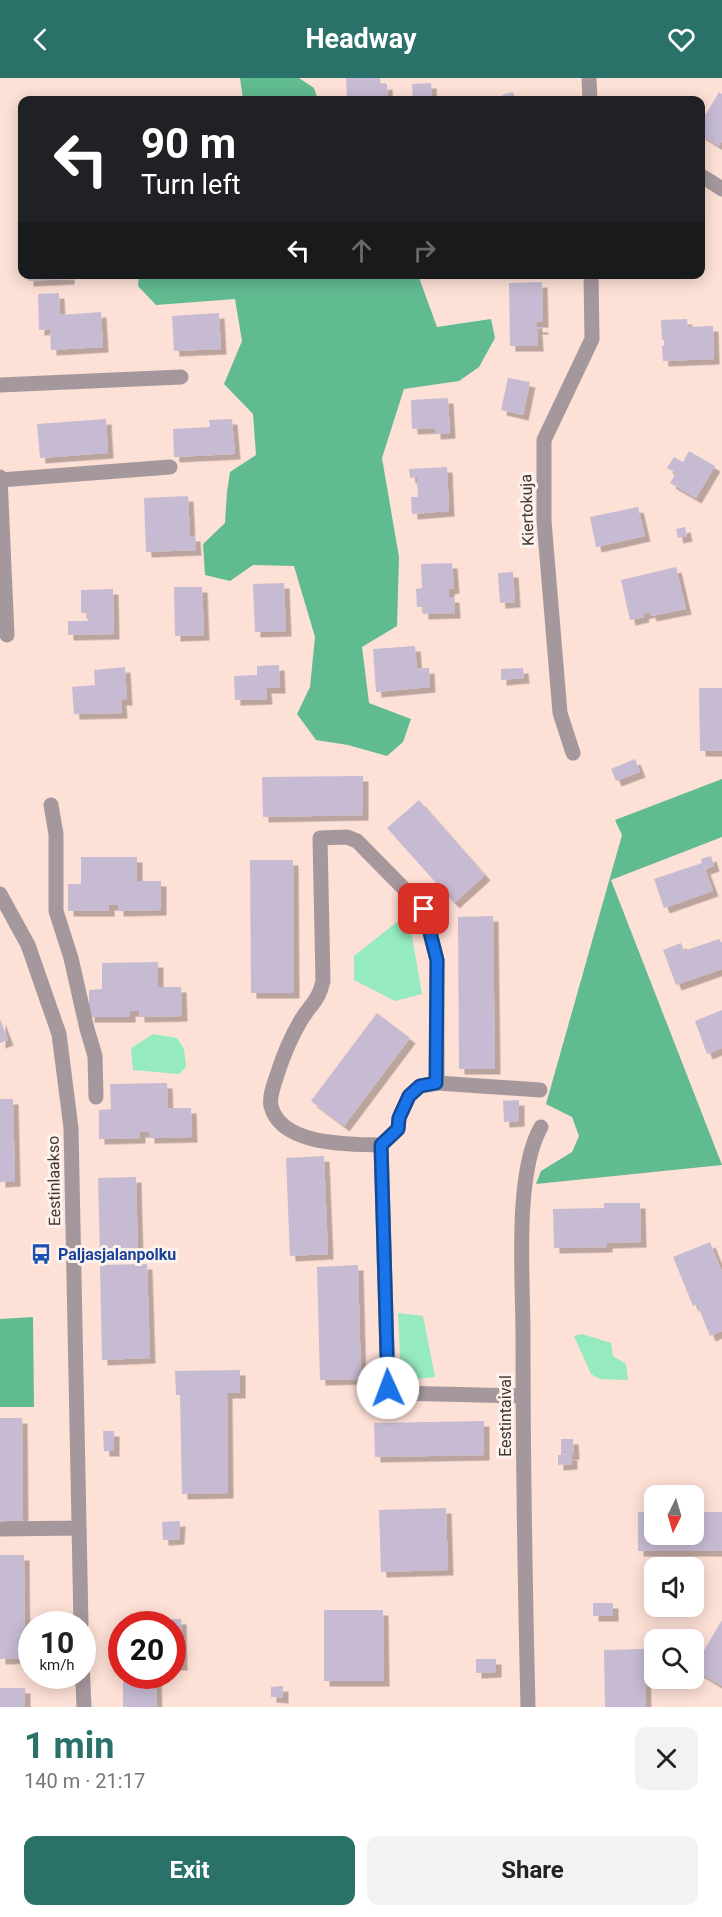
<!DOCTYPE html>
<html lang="en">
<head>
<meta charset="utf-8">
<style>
	body { margin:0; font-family:Roboto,sans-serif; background:#f2f2f2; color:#222; height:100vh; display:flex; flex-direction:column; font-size:22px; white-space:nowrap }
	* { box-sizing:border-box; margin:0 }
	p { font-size:20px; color:#767676 }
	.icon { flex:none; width:33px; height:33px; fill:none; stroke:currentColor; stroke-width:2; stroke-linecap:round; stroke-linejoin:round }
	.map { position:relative; height:1629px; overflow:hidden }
	.panel { display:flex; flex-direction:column; background:#fff; flex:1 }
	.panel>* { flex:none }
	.banner { position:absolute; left:18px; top:18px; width:687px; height:183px; border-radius:12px; box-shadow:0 3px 15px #0003; background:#202124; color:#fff; overflow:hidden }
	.needle { width:39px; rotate:185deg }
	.buttons { position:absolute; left:644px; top:1407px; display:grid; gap:12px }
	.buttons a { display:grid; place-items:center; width:60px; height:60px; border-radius:12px; background:#fff; box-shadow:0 3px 15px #0003; font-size:30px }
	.speed { position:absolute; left:18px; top:1533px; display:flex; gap:12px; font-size:30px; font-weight:700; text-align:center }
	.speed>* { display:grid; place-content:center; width:78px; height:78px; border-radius:50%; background:#fff; box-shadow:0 3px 15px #0003; line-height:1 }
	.speed small { font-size:15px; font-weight:400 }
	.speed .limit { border:9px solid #d22; background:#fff; color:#111 }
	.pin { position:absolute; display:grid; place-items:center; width:51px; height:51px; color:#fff; margin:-26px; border-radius:12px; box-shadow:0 3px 9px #0006 }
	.me { position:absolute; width:66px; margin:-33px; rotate:358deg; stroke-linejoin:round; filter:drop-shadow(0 0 4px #0008) }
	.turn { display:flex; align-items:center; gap:21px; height:126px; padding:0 24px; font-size:27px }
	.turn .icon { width:78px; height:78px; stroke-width:2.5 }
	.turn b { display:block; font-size:42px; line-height:51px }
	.lanes { display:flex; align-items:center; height:57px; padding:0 24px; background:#0003; justify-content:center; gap:30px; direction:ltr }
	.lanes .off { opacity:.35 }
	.round { display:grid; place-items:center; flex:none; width:63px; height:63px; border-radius:12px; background:#f2f2f2 }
	.summary { display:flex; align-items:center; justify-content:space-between; height:102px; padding:0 24px }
	h1 { font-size:36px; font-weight:700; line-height:45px; color:#2a7269 }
	.action { display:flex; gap:12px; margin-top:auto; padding:12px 24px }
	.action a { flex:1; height:69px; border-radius:12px; background:#2a7269; color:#fff; font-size:24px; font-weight:700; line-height:69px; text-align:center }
	.action a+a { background:#f2f2f2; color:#222 }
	header { display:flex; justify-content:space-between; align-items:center; height:78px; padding:0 24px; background:#2a7269; color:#fff; font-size:27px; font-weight:700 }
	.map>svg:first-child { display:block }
	.green { fill:#95eac0 }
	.forest { fill:#61bb91 }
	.building { fill:#c6bbd2; filter:url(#shadow) }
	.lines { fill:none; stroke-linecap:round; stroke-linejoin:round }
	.minor { stroke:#a5989c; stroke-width:15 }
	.route-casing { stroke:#114b97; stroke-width:15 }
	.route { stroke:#1a73e8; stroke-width:10 }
	.labels { text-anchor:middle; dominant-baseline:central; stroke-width:6; stroke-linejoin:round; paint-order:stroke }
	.street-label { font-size:16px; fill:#403531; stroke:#fdf2ee }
	.transit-label { font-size:16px; font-weight:bold; fill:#164399; stroke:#fdf2ee; text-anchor:start }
</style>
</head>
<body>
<header><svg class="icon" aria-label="back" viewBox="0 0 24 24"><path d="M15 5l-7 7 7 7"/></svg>Headway<svg class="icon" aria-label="heart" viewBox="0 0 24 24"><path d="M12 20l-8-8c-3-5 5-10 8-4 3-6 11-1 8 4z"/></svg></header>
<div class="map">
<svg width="722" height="1629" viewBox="0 0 722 1629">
	<defs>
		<filter id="shadow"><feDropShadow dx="5.5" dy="5.5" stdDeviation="0" flood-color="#0004"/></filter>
	</defs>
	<rect width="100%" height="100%" fill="#fde0d6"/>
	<path class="green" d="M398,843l14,15 10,58 -27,7 -41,-21v-24z
		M153,956l24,4 7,11 2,18 -7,7 -46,-4 -2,-22z
		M398,1235l25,3 12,61 -28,3 -6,-4z
		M582,1256l29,9 2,13 13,8 2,16 -28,-1 -9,-5 -17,-38z"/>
	<path class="forest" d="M240,0h59l15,10 4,12h-75z
		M139,196l279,1 19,52 54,-8 4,19 -16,29 -20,14 -55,8 -22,69 17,99 -2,69 -35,21 7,56 42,16 -8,23 -16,14 -39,-11 -32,-5 -19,-26 13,-27 5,-50 -21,-71 -41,-1 -23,16 -25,-6 -2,-31 22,-21 2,-31 3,-20 26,-17 -3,-41 -29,-30 18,-43 -7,-42 -79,6 -18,-19z
		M722,701v58l-111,43 111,285 -186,19 5,-13 31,-19 7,-16 -7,-19 -26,-13 76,-269 -7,-15z
		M33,1239l1,90h-34v-88z"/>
	<path class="building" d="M346,0h34l1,7 6,-1 1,16h-41z
		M431,5l1,17h-19l-1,-16z
		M513,14l3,8h-12l-2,-5z
		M719,14l3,2v47l-3,5 -19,-12v-21l6,1z
		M28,196h41v5l-41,2z
		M542,204l1,40h-6v5h6v2h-6l1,17h-28l-1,-63z
		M59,215l1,22 41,-3 2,35 -52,3 -1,-21 -11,1 -1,-36z
		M219,235l2,36 -47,2 -2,-35z
		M687,241l1,8 25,-1 1,33 -51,2 -1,-15h2v-6h-2l-1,-20z
		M508,300l22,4 -7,33 -22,-5z
		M448,320l2,35 -15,1v-6l-23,1 -1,-29z
		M106,341l2,34 -68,5 -3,-34z
		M232,341l3,35 -61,3 -1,-28 37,-2 -1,-7z
		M689,373l26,15 -19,32 -26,-15 6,-10 -9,-5 7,-11 9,5z
		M447,389l2,44 -37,3 -1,-17h7l-1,-20 -7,1 -1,-9z
		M188,418l2,40h5l1,14 -50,2 -2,-54z
		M638,429l7,29 -49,11 -6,-30z
		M685,449l2,9 -9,2 -2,-9z
		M452,485l2,25 -5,1v8h5l1,16 -32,1v-7h-6l-1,-18 6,-1 -1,-24z
		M676,489l10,42 -35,7 -1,-4 -7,2 1,3 -14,3 -9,-40z
		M513,494l2,30 -15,1 -2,-30z
		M284,505l2,48 -31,1 -2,-48z
		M174,509h28l2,48 -29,1z
		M113,511l1,45 -46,1v-14h20l-1,-8h-6v-23z
		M415,568l2,23 12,-1 1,19 -54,5 -3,-43z
		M279,587l1,23h-14l1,11 -32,1 -1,-24 23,-1v-9z
		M125,589l2,33h-6l1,13 -48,1 -2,-27 23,-2 -1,-15z
		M523,590l1,10 -23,2v-11z
		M699,610h23v63h-22z
		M635,681l5,13 -24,9 -5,-12z
		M363,698v39l-100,2 -1,-40z
		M419,722l66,75 -31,28 -67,-75z
		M711,778l3,10 -9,3 8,22 -49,17 -10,-29 48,-16 -1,-4z
		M81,779h56v24h24v29l-43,1v-6h-9v6h-41v-27h13z
		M250,782h43l1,133h-43z
		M493,838l2,153h-36l-1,-152z
		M719,861l3,4v26l-46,16 -13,-35 18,-7 3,8z
		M158,884v25h23l1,29 -43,1v-6h-9v6h-41v-27l13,-1v-26z
		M722,932v38l-15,6 -12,-33z
		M377,935l33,25 -66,88 -33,-25z
		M0,941l8,21 -8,3z
		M167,1005l1,25h23l1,29 -43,1v-6h-9v6l-41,1v-29l12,-1 -1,-25z
		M0,1021h13l2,82 -15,1z
		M519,1022v21l-15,1 -1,-21z
		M324,1078l4,98 -38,2 -4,-98z
		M136,1099l2,77 -38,1 -2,-77z
		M604,1125h36l1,39 -34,1v4l-53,1 -1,-39 51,-1z
		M710,1164l12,30v59l-12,5 -13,-32 -4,2 -20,-49z
		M147,1186l3,94 -48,2 -2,-95z
		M358,1187l3,114 -41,1 -3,-113z
		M240,1292v23h-13l1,100 -46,1 -2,-99h-4l-1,-24z
		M0,1340h22l1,103h-23z
		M484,1343v34l-109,2 -1,-34z
		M103,1353h11v20h-10z
		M561,1361h12l1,15 -13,1z
		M558,1377h14v9l-14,1z
		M446,1430l2,62 -67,2 -2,-62z
		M638,1434h16v22h39v-22h29v39h-84z
		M180,1443l-1,18 -16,1 -1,-18z
		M0,1477h24l1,103 -25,1z
		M593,1525h20v13h-20z
		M324,1532h59l1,71h-60z
		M181,1541l1,46h-10v-41h-50v-4z
		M722,1542v66l-29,-17z
		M645,1571l1,58h-41l-1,-57z
		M476,1581h20v13l-20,1z
		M123,1598h33l1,31h-34z
		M283,1608v12l-12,-1v-10z
		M0,1610h25v19h-25z"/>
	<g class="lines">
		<path class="minor" d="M589,0l1,22
			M700,97l22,14
			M0,307l181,-8
			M0,399l7,158
			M0,402l170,-13
			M573,675l-13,-40 -16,-192v-81l48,-101 -1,-65
			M51,727l5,29v77l15,47 16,71 8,27 1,41
			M0,816l28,51 31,89 12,94 10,496
			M381,1067l17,-16 1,-11 10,-22 11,-10 17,-3
			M523,1318l-127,-3 -8,-5 -7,-243c-32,-1 -100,1 -110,-39 -2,-9 3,-22 6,-31 6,-19 14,-38 24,-55 10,-16 18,-20 22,-39l-3,-143 27,-1 10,4 67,68 13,51v123l103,7
			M0,1451l79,-1
			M82,1583l2,46
			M528,1629c-3,-124 -5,-249 -5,-373 0,-55 -9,-160 18,-207"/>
	</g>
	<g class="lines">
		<g class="route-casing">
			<path id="route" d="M388,1310l-7,-243 17,-16 1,-11 10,-22 11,-10 16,-3 1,-123 -13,-51"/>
		</g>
		<use href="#route" class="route"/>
	</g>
	<defs>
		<g id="bus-bare" transform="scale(1.62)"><path d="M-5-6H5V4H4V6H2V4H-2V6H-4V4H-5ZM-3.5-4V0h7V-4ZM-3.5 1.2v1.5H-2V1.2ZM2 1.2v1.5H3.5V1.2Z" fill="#1a4fb4" stroke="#fdf2ee" stroke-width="2.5" paint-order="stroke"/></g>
	</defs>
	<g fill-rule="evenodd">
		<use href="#bus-bare" x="41" y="1176"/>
	</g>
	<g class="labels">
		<g class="street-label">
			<text transform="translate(527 432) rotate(-92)">Kiertokuja</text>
			<text transform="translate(54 1103) rotate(-91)">Eestinlaakso</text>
			<text transform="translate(505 1338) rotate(-90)">Eestintaival</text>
		</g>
		<g class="transit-label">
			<text x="58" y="1176">Paljasjalanpolku</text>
		</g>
	</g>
</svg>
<div class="buttons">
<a><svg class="needle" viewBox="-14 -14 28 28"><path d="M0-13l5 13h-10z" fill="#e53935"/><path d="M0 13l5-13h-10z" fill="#767676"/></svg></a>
<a><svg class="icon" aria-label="sound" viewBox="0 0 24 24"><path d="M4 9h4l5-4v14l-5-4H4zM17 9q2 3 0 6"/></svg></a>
<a><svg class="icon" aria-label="search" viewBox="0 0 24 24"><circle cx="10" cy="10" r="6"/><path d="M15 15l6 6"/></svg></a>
</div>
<div class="speed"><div>10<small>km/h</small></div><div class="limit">20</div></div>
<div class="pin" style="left:424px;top:831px;background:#d93025"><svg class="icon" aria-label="arrive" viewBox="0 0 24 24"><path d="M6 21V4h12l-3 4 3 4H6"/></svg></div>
<svg class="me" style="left:388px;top:1310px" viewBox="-20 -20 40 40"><circle r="19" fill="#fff"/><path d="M0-13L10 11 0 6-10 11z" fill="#1a73e8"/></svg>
<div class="banner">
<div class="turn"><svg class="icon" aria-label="left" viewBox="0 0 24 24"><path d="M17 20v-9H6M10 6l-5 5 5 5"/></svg><div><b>90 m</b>Turn left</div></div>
<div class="lanes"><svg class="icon" aria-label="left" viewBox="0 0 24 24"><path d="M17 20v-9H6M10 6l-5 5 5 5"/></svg><svg class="icon off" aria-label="ahead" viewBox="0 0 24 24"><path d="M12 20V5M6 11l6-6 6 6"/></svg><svg class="icon off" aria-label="right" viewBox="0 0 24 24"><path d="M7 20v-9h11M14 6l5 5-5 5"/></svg></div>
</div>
</div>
<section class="panel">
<div class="summary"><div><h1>1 min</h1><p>140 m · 21:17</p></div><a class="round"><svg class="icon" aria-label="close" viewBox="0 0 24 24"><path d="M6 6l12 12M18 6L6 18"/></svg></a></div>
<div class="action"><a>Exit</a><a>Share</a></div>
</section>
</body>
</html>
